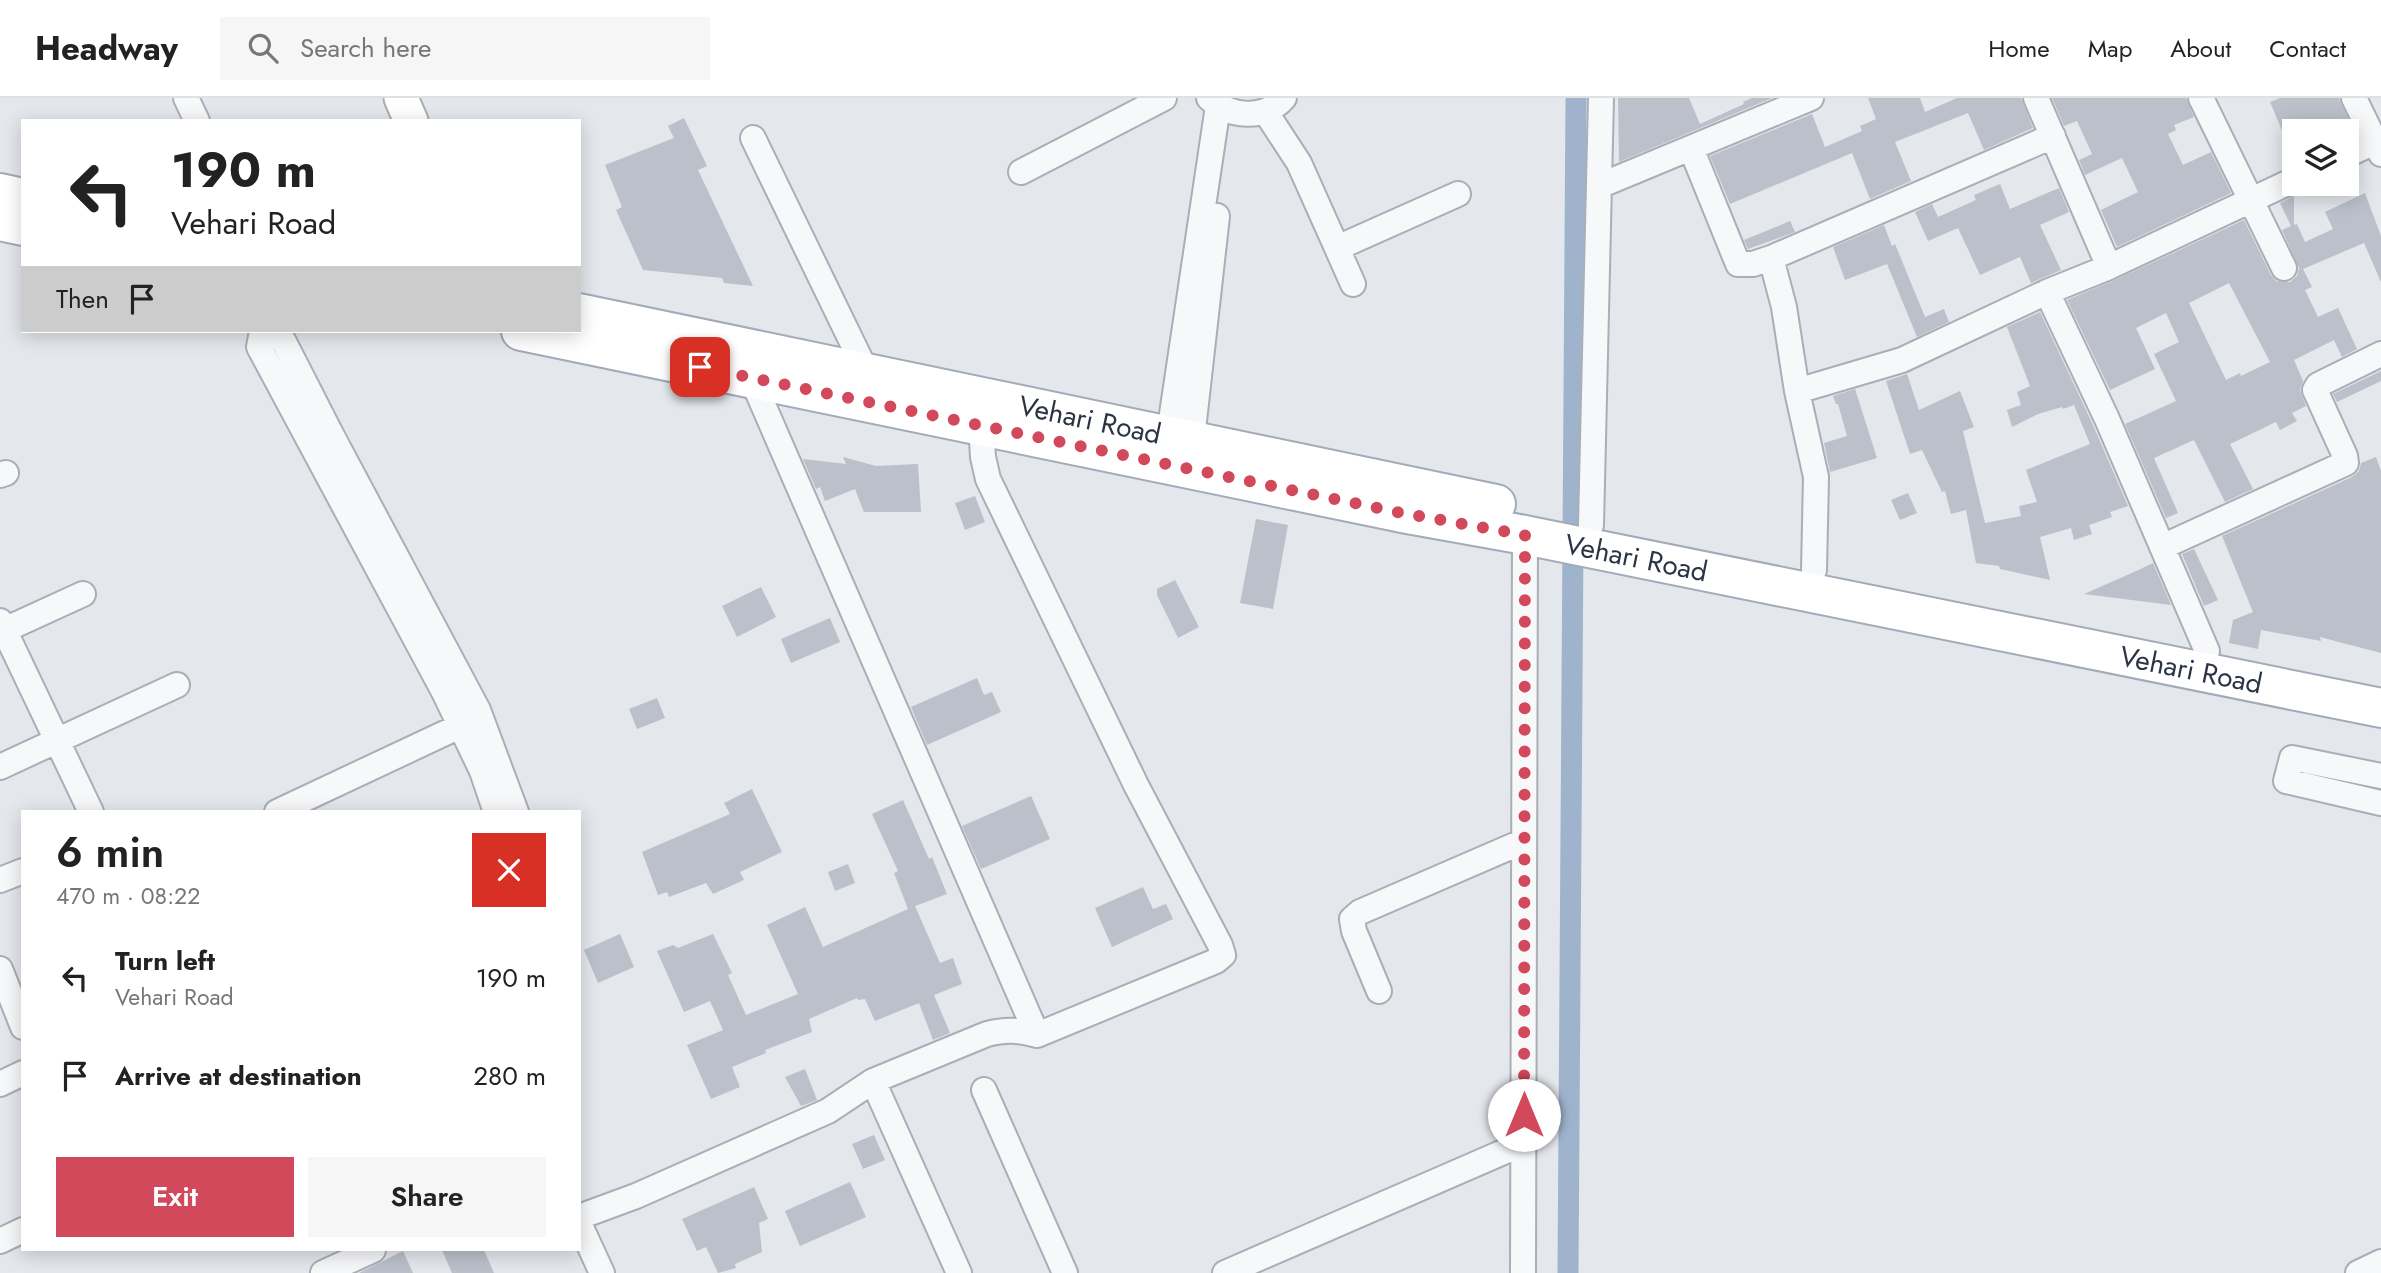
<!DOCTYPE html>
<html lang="en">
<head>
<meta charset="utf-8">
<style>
	body { margin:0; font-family:Jost,sans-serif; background:#f6f6f6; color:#222; height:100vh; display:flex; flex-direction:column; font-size:26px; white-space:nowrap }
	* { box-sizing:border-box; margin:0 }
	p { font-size:23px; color:#767676 }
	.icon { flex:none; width:38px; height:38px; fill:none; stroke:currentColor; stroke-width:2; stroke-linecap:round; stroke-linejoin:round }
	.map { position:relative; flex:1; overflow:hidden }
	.sheet { position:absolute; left:21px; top:712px; width:560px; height:441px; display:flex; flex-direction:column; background:#fff; border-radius:0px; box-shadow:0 4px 18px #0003 }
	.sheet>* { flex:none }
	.top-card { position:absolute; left:21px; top:21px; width:560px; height:214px; border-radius:0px; box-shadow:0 4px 18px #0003; background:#fff; color:#222; overflow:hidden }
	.buttons { position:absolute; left:2282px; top:21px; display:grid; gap:14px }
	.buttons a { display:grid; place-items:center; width:77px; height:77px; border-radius:0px; background:#fff; box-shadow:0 4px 18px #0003; font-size:35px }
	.pin { position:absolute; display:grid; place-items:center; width:60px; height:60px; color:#fff; margin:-30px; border-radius:14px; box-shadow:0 4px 10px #0006 }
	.me { position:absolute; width:77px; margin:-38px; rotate:0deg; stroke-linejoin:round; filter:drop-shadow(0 0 5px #0008) }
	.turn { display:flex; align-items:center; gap:24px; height:147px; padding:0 35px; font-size:32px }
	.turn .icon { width:91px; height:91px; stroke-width:2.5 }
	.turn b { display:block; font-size:49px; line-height:60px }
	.then { display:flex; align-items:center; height:66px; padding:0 35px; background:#0003; gap:14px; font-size:26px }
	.round { display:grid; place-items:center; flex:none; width:74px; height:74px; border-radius:0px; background:#f6f6f6 }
	.overview { display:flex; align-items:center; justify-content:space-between; height:119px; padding:0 35px }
	h1 { font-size:42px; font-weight:600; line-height:52px }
	.primary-button { display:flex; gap:14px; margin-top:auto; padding:14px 35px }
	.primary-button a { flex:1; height:80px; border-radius:0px; background:#d1495b; color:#fff; font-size:28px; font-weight:600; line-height:80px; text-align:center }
	.primary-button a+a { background:#f6f6f6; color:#222 }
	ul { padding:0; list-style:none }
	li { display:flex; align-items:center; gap:21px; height:98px; padding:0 35px }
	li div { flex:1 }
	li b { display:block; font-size:26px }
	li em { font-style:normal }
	header { display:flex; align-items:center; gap:42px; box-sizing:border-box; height:98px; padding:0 35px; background:#fff; border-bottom:2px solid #e0e0e0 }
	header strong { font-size:33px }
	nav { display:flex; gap:38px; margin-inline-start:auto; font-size:24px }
	.search { width:490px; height:63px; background:#f6f6f6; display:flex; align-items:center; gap:18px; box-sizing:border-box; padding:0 24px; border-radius:0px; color:#767676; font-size:26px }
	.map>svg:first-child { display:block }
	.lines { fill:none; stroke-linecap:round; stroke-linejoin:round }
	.canal { stroke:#9fb4cc; stroke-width:21 }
	.building { fill:#bbc0ca; fill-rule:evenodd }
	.minor-casing { stroke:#a9aeb7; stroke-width:28 }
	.secondary-casing { stroke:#a9aeb7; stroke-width:37 }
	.primary-casing { stroke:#a3abb8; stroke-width:42 }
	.minor { stroke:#f7f8fa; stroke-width:24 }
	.secondary { stroke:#fff; stroke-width:33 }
	.primary { stroke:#fff; stroke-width:38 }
	.route { stroke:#d1495b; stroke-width:12; stroke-dasharray:0 21.6 }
	.labels { text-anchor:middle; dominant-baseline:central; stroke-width:6; stroke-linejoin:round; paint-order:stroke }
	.street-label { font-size:28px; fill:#2b3445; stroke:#f4f6f9 }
</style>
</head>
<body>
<header>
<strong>Headway</strong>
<div class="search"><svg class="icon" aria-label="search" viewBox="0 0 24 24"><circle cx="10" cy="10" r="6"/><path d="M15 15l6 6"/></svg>Search here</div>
<nav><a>Home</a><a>Map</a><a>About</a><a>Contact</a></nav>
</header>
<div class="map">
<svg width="2381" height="1175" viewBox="0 0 2381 1175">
	<rect width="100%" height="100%" fill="#e4e7ec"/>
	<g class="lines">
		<path class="canal" d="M1568,1175l8,-1175"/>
	</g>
	<path class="building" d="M1618,0h71l11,26 44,-20 -1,-2 9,-4h20l-153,64z
		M1868,0h52l5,14 32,-14h64l12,30 -49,22 -16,-37 -73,29 16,39 -41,18 -18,-46 -122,51 -20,-48 102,-42 13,33 37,-16 -2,-5 16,-7z
		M2052,0h134l8,19 -20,8 2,5 -8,4 15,31 28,-13 20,41 -114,54 -16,-37 37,-18 -16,-34 -37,17 -6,-15 13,-6 -15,-33 -13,5z
		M2280,0h59l15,33h-60v28l-24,-57z
		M684,20l23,48 -9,4 55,116 -29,-3 -2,-5 -79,-8 -27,-60 6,-3 -17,-42 69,-27 -6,-12z
		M2000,86l10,25 49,-21 10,24 -29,13 21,45 -30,13 -11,-26 -40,18 -22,-47 -30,13 -13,-29 17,-8 6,13 38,-17 -2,-5z
		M2365,95l16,43v46l-17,-39 -61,26 9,18 -7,3 13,27 20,-9 19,41 -15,8 -8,-17 -40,20 9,21 -3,9 6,16 -14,7 5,8 -17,9 -4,-8 -46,22 23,45 -28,13 -31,-62 -40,18 24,55 -12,5 -41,-94 51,-23 -22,-47 25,-12 -13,-29 -30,15 19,41 -45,21 -43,-90 48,-20 129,-60 27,55 5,6 14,1 7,-6 2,-8 -17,-38 9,-4 -11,-23 14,-7v29l3,-1 8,18 28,-13 -8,-17zM2229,185l41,79 -29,14 -1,-3 -14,7 -37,-77z
		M1790,123l5,11 -47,17 -4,-9z
		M1884,127l8,21 3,-2 30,73 19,-8 5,13 -32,15 -30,-73 -42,16 -12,-33z
		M2040,214l53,113 35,81 -18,6 2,5 -23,8 3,9 -18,6 -3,-12 -31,9 10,43 -50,-11 -1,-3 -23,-3 -10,-53 -15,4 -6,-23 -3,1 -20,-42 -12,4 -24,-73 21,-7 12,36 41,-19 14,36 -11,4 22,92 36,-7 -2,-10 18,-4 -11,-32 64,-26 -16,-39 -11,4 -1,-2 -24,7 -26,13 -5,-17 14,-5 -4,-13 13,-6 -23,-59z
		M2381,273v10l-44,21 -4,-8z
		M1855,291l22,69 -47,14 -6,-29 23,-7 -9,-32h-2l-3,-8z
		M843,359l33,9 42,-2 3,48h-57l-9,-23 -30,12 -5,-14 -4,2 -13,-30 43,5z
		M2376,359l5,14v182l-61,-16 1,4 -60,-11 -3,19 -29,-6 4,-23 20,-8 -31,-76 130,-59 7,-6 2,-8z
		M1908,395l9,20 -17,7 -9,-20z
		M975,398l10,26 -20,8 -10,-27z
		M1256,421l32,6 -15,84 -33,-6z
		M2194,451l24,51 -14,6 -22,-52z
		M2153,465l18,42 -87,-11 50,-22z
		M1175,482l24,47 -21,11 -21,-43v-6z
		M761,489l15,30 -39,20 -15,-31z
		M830,520l10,24 -49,21 -10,-24z
		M977,580l7,17 8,-3 9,20 -74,33 -16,-38z
		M657,600l8,20 -28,11 -8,-20z
		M752,691l30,63 -42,20 4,8 -31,14 -7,-11 -37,14 -2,-5 -9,3 -16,-43 88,-38 -6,-11z
		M1031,698l19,43 -69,30 -19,-43z
		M903,702l26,59 3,-2 15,37 -32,12 25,57 13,-5 9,26 -28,11 16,38 -17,7 -14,-37 -44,18 -10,-22 -7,1 -1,-2 -48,21 3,13 -47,18 1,3 -34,14 8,20 -29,12 -24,-54 36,-15 -13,-29 -26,11 -27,-61 16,-6 5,3 35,-14 19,39 -4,2 18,40 52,-21 -31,-69 38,-18 18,40 85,-38 -14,-36 4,-2 -26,-57z
		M848,766l7,19 -20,8 -7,-19z
		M1143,789l10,22 13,-5 7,15 -61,28 -17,-39z
		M620,836l14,33 -36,16 -14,-33z
		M805,971l12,31 -16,6 -16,-29z
		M874,1037l11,25 -22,9 -11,-25z
		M850,1084l16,35 -66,29 -15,-35z
		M754,1089l14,32 -9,4 3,29 -27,12 1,4 -18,5 -12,-26 -9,4 -15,-32z
		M442,1152h42l10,23h-42z
		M403,1153l10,22h-54z"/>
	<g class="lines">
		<g class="minor-casing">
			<path id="minor" d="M186,0l11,23
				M1209,0c21,19 54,23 75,0
				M2036,0l73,169
				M2201,0l83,170
				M2354,0l27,56
				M1265,13l34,52 54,121
				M753,40l114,235
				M1691,50l47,116h15l18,-6 13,49 13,84 19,86 -2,93
				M2347,57l34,-16
				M1021,74l143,-74
				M1599,88l212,-88
				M1337,150l121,-54
				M1771,160l282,-122
				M2047,194l62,-25 185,-87
				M262,233l-3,16 185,345 38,79 14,41
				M270,233l13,9 48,94 147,276 38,102
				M751,279l286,658
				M1797,293l105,-31 145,-68 60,127 100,232
				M1169,336l49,-328
				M1192,341l25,-223
				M0,377l6,-2
				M1591,427l10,-427
				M2162,449l184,-84 -1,-7 -30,-66 3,-5 63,-31
				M0,523l91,191
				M0,534l83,-38
				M0,669l177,-82
				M2381,678l-89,-18 -6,23 95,22
				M277,714l183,-86
				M0,782l23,-9
				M0,871l23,58
				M1379,893l-25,-60 -2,-12 8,-7 164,-71
				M873,983l86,192
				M0,986l23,-11
				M984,992l81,183
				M579,1119l57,-21 192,-85 45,-30 114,-47c19,-5 32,-4 50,1l179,-74 7,-6 -3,-10 -84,-160 -148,-306 -5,-22 -2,-33
				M579,1125l23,50
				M0,1143l23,-11
				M323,1175l50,-23
				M1225,1175l299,-130
				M1523,1175l2,-738
				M2358,1175l23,-11"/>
		</g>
		<g class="secondary-casing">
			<path id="secondary" d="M401,0l10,23"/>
		</g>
		<g class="primary-casing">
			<g id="primary">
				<path d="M0,95l23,5"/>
				<path d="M0,123l23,5"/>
				<path id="s1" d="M579,215l917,191"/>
				<path id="s2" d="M521,233l881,182 123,22 856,173"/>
			</g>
		</g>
		<use href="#minor" class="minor"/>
		<use href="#secondary" class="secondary"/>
		<use href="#primary" class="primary"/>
	</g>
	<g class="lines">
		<path class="route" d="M700,269l702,146 123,22 -1,580"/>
	</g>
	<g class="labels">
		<g class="street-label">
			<text stroke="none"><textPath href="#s1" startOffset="522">Vehari Road</textPath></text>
			<text stroke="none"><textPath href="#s2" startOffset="1138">Vehari Road</textPath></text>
			<text stroke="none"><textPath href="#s2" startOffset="1704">Vehari Road</textPath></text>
		</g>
	</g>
</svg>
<div class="buttons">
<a><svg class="icon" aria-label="layers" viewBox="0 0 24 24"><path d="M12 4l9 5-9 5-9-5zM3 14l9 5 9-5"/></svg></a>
</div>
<div class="pin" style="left:700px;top:269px;background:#d93025"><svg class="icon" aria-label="arrive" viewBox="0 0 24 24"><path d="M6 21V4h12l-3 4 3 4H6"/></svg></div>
<svg class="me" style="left:1524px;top:1017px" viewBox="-20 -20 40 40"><circle r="19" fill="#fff"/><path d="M0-13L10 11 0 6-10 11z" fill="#d1495b"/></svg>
<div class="top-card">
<div class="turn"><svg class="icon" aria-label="left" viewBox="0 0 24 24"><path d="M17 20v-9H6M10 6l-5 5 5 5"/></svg><div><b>190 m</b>Vehari Road</div></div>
<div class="then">Then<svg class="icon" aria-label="arrive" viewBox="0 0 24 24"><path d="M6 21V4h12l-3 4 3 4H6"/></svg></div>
</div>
<section class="sheet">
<div class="overview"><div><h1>6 min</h1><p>470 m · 08:22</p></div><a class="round" style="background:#d93025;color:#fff"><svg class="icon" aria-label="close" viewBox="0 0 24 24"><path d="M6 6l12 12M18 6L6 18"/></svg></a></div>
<ul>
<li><svg class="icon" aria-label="left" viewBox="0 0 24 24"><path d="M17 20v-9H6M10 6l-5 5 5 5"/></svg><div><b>Turn left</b><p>Vehari Road</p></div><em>190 m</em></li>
<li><svg class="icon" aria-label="arrive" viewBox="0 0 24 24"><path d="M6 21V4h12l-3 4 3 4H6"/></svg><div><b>Arrive at destination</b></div><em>280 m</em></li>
</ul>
<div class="primary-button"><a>Exit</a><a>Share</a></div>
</section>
</div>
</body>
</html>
